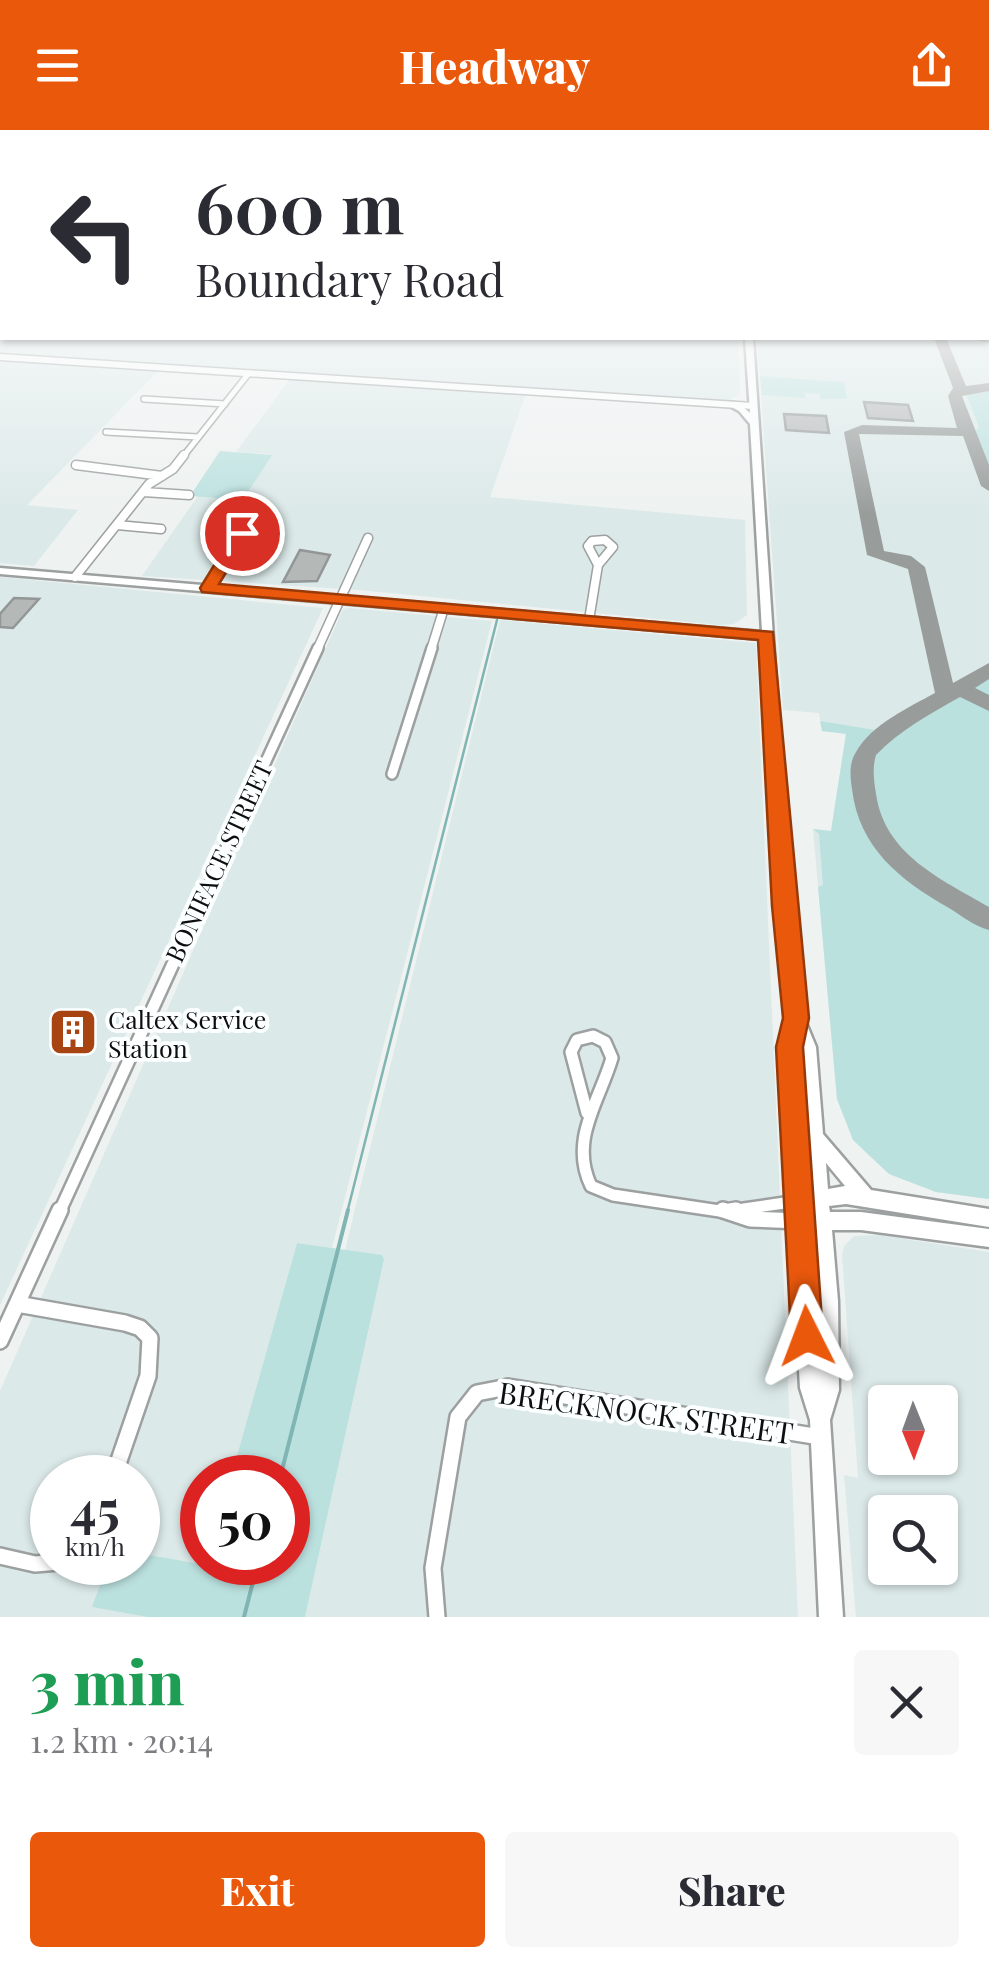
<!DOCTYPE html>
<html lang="en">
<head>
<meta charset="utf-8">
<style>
	body { margin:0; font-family:"Playfair Display",serif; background:#f7f7f7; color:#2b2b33; height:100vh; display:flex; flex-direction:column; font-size:38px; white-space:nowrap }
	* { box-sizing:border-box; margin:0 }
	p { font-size:32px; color:#7c7c81 }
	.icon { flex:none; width:55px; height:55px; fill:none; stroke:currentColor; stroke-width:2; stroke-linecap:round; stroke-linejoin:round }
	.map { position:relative; height:1487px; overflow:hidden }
	.sheet { display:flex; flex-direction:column; background:#fff; flex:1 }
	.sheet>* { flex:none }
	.hud { position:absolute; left:0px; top:0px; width:990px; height:210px; box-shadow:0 2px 8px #0004; background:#fff; color:#2b2b33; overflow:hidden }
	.needle { width:65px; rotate:179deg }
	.fabs { position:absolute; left:868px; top:1255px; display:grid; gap:20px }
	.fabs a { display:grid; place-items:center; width:90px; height:90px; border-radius:10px; background:#fff; box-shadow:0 2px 8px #0004; font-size:50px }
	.speed { position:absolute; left:30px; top:1325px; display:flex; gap:20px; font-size:50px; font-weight:700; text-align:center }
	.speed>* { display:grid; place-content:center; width:130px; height:130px; border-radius:50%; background:#fff; box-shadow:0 2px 8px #0004; line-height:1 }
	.speed small { font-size:25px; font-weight:400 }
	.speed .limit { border:15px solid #d22; background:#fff; color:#111 }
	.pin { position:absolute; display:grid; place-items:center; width:85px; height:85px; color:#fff; margin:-42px; border:5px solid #fff; border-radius:50%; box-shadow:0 2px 10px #0007 }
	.me { position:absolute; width:110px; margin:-55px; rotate:357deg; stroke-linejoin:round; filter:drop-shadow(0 0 8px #0008) }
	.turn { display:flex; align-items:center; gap:35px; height:210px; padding:0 30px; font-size:45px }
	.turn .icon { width:130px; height:130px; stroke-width:2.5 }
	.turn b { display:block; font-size:70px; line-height:85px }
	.round { display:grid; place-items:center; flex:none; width:105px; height:105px; border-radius:10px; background:#f7f7f7 }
	.overview { display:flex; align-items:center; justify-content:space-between; height:170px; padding:0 30px }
	h1 { font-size:60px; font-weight:800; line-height:75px; color:#1e9e55 }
	.button { display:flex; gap:20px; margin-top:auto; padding:20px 30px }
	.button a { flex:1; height:115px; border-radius:10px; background:#ea580c; color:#fff; font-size:40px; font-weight:800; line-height:115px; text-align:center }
	.button a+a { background:#f7f7f7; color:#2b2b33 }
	header { display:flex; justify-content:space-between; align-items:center; height:130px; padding:0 30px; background:#ea580c; color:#fff; font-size:45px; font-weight:800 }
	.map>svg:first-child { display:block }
	.built { fill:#dbe9e8; fill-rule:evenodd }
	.green { fill:#bbe1df }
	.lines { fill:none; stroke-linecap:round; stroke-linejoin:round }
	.stream-far1 { stroke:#7fb5b2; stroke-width:2.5 }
	.stream { stroke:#7fb5b2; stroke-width:4 }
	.taxiway { fill:#989c9b; fill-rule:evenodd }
	.runway { fill:#989c9b; fill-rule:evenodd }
	.building { fill:#b4b8b7; stroke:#929696; stroke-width:2.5 }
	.minor-far4-casing { stroke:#9da0a0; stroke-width:8 }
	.minor-far3-casing { stroke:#9da0a0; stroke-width:11 }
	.minor-far2-casing { stroke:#9da0a0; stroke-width:14 }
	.minor-far1-casing { stroke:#9da0a0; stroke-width:16 }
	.minor-casing { stroke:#9da0a0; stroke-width:20 }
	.tertiary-casing { stroke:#9da0a0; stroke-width:9 }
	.secondary-casing { stroke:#9da0a0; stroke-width:5 }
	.minor-far4 { stroke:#fff; stroke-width:5 }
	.minor-far3 { stroke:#fff; stroke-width:8 }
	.minor-far2 { stroke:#fff; stroke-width:9 }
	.minor-far1 { stroke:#fff; stroke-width:11 }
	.minor { stroke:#fff; stroke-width:15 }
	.tertiary { stroke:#fff; stroke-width:6 }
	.secondary { fill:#fff; fill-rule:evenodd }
	.route { fill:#ea580c; stroke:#983908; stroke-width:2.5 }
	.labels { text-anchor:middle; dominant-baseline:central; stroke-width:8; stroke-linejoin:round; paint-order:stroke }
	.street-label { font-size:25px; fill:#0d0f0f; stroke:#fcffff }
	.poi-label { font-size:25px; fill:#0d0f0f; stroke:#fcffff; text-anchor:start }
	.near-street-label { font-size:30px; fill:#0d0f0f; stroke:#fcffff }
</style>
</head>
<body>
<header><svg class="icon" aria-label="menu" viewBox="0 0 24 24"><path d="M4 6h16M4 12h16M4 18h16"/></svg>Headway<svg class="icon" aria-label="share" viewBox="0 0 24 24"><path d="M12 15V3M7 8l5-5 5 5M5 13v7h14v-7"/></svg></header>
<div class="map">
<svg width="989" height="1487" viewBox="0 0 989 1487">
	<rect width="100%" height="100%" fill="#eef2f1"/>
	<path class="built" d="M0,177l2,31h736l2,56 -10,6 -202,-12 -38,109 255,23 2,95 -13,9 -14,1 -361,-35 -217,-14 56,-80 46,4 27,-46 -35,-2 58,-79 -294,-20z
		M989,177v892l-53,-7 -47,-18 -36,-34 -16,-41 -24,-270 18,2 15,-98 -24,-2 -3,-18 -36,-3 -26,-372h231z
		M21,231l138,9 -132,135 51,5 -44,56 -34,-3v-201z
		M0,447l323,31 -323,697z
		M349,478l143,13 -160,627 -35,-5 -66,234 -29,1v84l4,3 -68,-12v-75h-86v84l56,1 -15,44 54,10h-147v-226l343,-782z
		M500,490l256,23 42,974h-493l79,-356 -3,-6 -36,-5z
		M879,1105l110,17v365h-133l-12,-142 14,3 -16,-223 2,-9 10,-10zM885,1272h55v56h-55zM885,1382h55v56h-55z"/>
	<path class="green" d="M760,246l84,6 3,17h-26l-2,-5 -14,-1v5l-43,-3z
		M989,259v83l-15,-39 5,-6 -13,-33z
		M220,321l52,4 -29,45 -53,-4z
		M989,542v527l-53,-7 -47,-18 -36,-34 -16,-41 -19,-212 5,-2 -4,-51 -6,-5 18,2 15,-97 -24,-3 -2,-10 55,9 4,5 -9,10 9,3z
		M297,1113l85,12 2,5 -79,357h-158l-55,-10 16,-44 30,-1v-9l68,12 82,-3v-84l-57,-1z"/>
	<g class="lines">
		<path class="stream-far1" d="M347,1083l150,-593"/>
		<path class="stream" d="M280,1348l68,-268
			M244,1487l14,-55"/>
		<path class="taxiway" d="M988,181h1v8h-1z
			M989,205v8l-20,-5h19z
			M934,208h12l20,48 23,-3v8l-27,5 27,69v26l-8,-5 -18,-50 -104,-2 25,117 27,5 14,11 28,116 36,-20v16l-14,9 14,7v16l-29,-14c-30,17 -60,33 -84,58 -4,13 -2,26 0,39 9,61 65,85 113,113v23c-15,-4 -27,-14 -40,-22 -49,-28 -90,-60 -97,-119 -2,-13 -3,-26 4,-37 16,-28 52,-44 79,-59l-27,-124 -41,-14 -23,-123 18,-7 95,3 -9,-32 5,-8z"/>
		<path class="runway" d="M988,177h1v18h-1z"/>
	</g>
	<path class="building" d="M864,272l44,3 5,16 -45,-3z
		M784,284l42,2 3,17 -43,-3z
		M300,420l30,5 -13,26 -34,1z
		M14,468l25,1 -26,29 -13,-1v-13z"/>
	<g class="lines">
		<g class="minor-far4-casing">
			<path id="minor-far4" d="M144,269l81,5
				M106,302l92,5
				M182,328l67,-85"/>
		</g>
		<g class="minor-far3-casing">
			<path id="minor-far3" d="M76,335l86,11
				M144,362l45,3
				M260,386l-18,17 2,-16z
				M117,395l44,4
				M605,410l8,7 -15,18 -10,-19 4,-5z
				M75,447l74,-93 24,-15 11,-14
				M208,458l34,-55
				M589,490l9,-55
				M317,520l51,-112
				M431,520l13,-42"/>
		</g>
		<g class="minor-far2-casing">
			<path id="minor-far2" d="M392,644l40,-126
				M204,766l114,-248"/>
		</g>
		<g class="minor-far1-casing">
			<path id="minor-far1" d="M587,983l-16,-61 6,-12 16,-4 12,6 7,16c-13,44 -43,82 -21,128l22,9 120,18
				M730,1081l68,-10
				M59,1083l146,-319"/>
		</g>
		<g class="minor-casing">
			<path id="minor" d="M723,1080l27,9 50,2
				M730,1081l6,-1
				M17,1174l108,19 15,5 10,10 -2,38 -35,102
				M0,1211l60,-131
				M0,1426l35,8 24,-2
				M437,1487l-4,-49 25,-151 19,-24 31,-6 312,50"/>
		</g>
		<g class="tertiary-casing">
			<path id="tertiary" d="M0,227l753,49"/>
		</g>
		<g class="secondary-casing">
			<path id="secondary" d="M745,208h8l38,569 13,111 12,29 7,87 48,56 118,19v18l-143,-23 -17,2 1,6h31l128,17v18l-128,-17h-29l6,71 1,89 -9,30 13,197h-24l-9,-197 -10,-32 -19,-341 7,-28 -11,-112 -15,-268 -762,-65v-6l762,64 -12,-208 -11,-13 -13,-7c7,-5 18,3 24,9zM798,912l12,149h-3l-10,-144zM826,1033l19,23 -17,3zM809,1100h4l5,71 1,67z"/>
		</g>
		<use href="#minor-far4" class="minor-far4"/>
		<use href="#minor-far3" class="minor-far3"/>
		<use href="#minor-far2" class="minor-far2"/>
		<use href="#minor-far1" class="minor-far1"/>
		<use href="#minor" class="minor"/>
		<use href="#tertiary" class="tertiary"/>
		<use href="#secondary" class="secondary"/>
	</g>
	<linearGradient id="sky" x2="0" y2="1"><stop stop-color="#7eb4d2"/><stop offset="0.46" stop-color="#f7f9f9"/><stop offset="1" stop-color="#f7f9f9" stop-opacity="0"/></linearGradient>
	<rect width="989" height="385" fill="url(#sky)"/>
	<path class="route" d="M242,399l8,4 -31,51 554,48 36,386 -6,29 20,289 -5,12 -11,5 -11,-5 -5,-12 -15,-289 7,-29 -11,-112 -14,-266 -556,-48 -2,-4 34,-55z"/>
	<defs>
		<g id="building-square" transform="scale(2.5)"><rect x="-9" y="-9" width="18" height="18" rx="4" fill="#a84412" stroke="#fcffff"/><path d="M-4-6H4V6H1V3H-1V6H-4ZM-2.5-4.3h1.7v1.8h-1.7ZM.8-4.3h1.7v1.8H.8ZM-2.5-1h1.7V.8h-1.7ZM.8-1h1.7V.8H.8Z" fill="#fff"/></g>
	</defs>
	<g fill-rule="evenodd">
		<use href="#building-square" x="73" y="902"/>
	</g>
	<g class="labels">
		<g class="street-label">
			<text transform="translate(218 731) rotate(-65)">BONIFACE STREET</text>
		</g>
		<g class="poi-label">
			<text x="108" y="888">Caltex Service<tspan x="108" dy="29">Station</tspan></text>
		</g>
		<g class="near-street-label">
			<text transform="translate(646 1282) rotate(8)">BRECKNOCK STREET</text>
		</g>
	</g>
</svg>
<div class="fabs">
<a><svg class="needle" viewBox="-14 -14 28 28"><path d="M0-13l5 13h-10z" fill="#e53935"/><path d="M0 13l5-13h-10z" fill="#7c7c81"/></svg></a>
<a><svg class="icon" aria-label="search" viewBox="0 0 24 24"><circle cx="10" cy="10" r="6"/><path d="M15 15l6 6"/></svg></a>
</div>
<div class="speed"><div>45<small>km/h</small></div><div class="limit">50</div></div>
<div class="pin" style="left:242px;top:403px;background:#d93025"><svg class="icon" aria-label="arrive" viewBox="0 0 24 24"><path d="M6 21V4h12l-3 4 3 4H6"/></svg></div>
<svg class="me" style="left:807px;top:1206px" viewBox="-20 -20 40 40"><path d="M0-17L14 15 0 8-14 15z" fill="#ea580c" stroke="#fff" stroke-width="4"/></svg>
<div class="hud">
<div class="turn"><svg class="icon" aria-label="left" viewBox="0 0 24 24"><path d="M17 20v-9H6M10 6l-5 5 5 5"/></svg><div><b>600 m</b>Boundary Road</div></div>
</div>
</div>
<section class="sheet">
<div class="overview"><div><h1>3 min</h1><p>1.2 km · 20:14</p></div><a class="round"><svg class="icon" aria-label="close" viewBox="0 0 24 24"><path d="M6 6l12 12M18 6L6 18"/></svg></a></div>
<div class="button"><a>Exit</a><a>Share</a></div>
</section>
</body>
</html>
